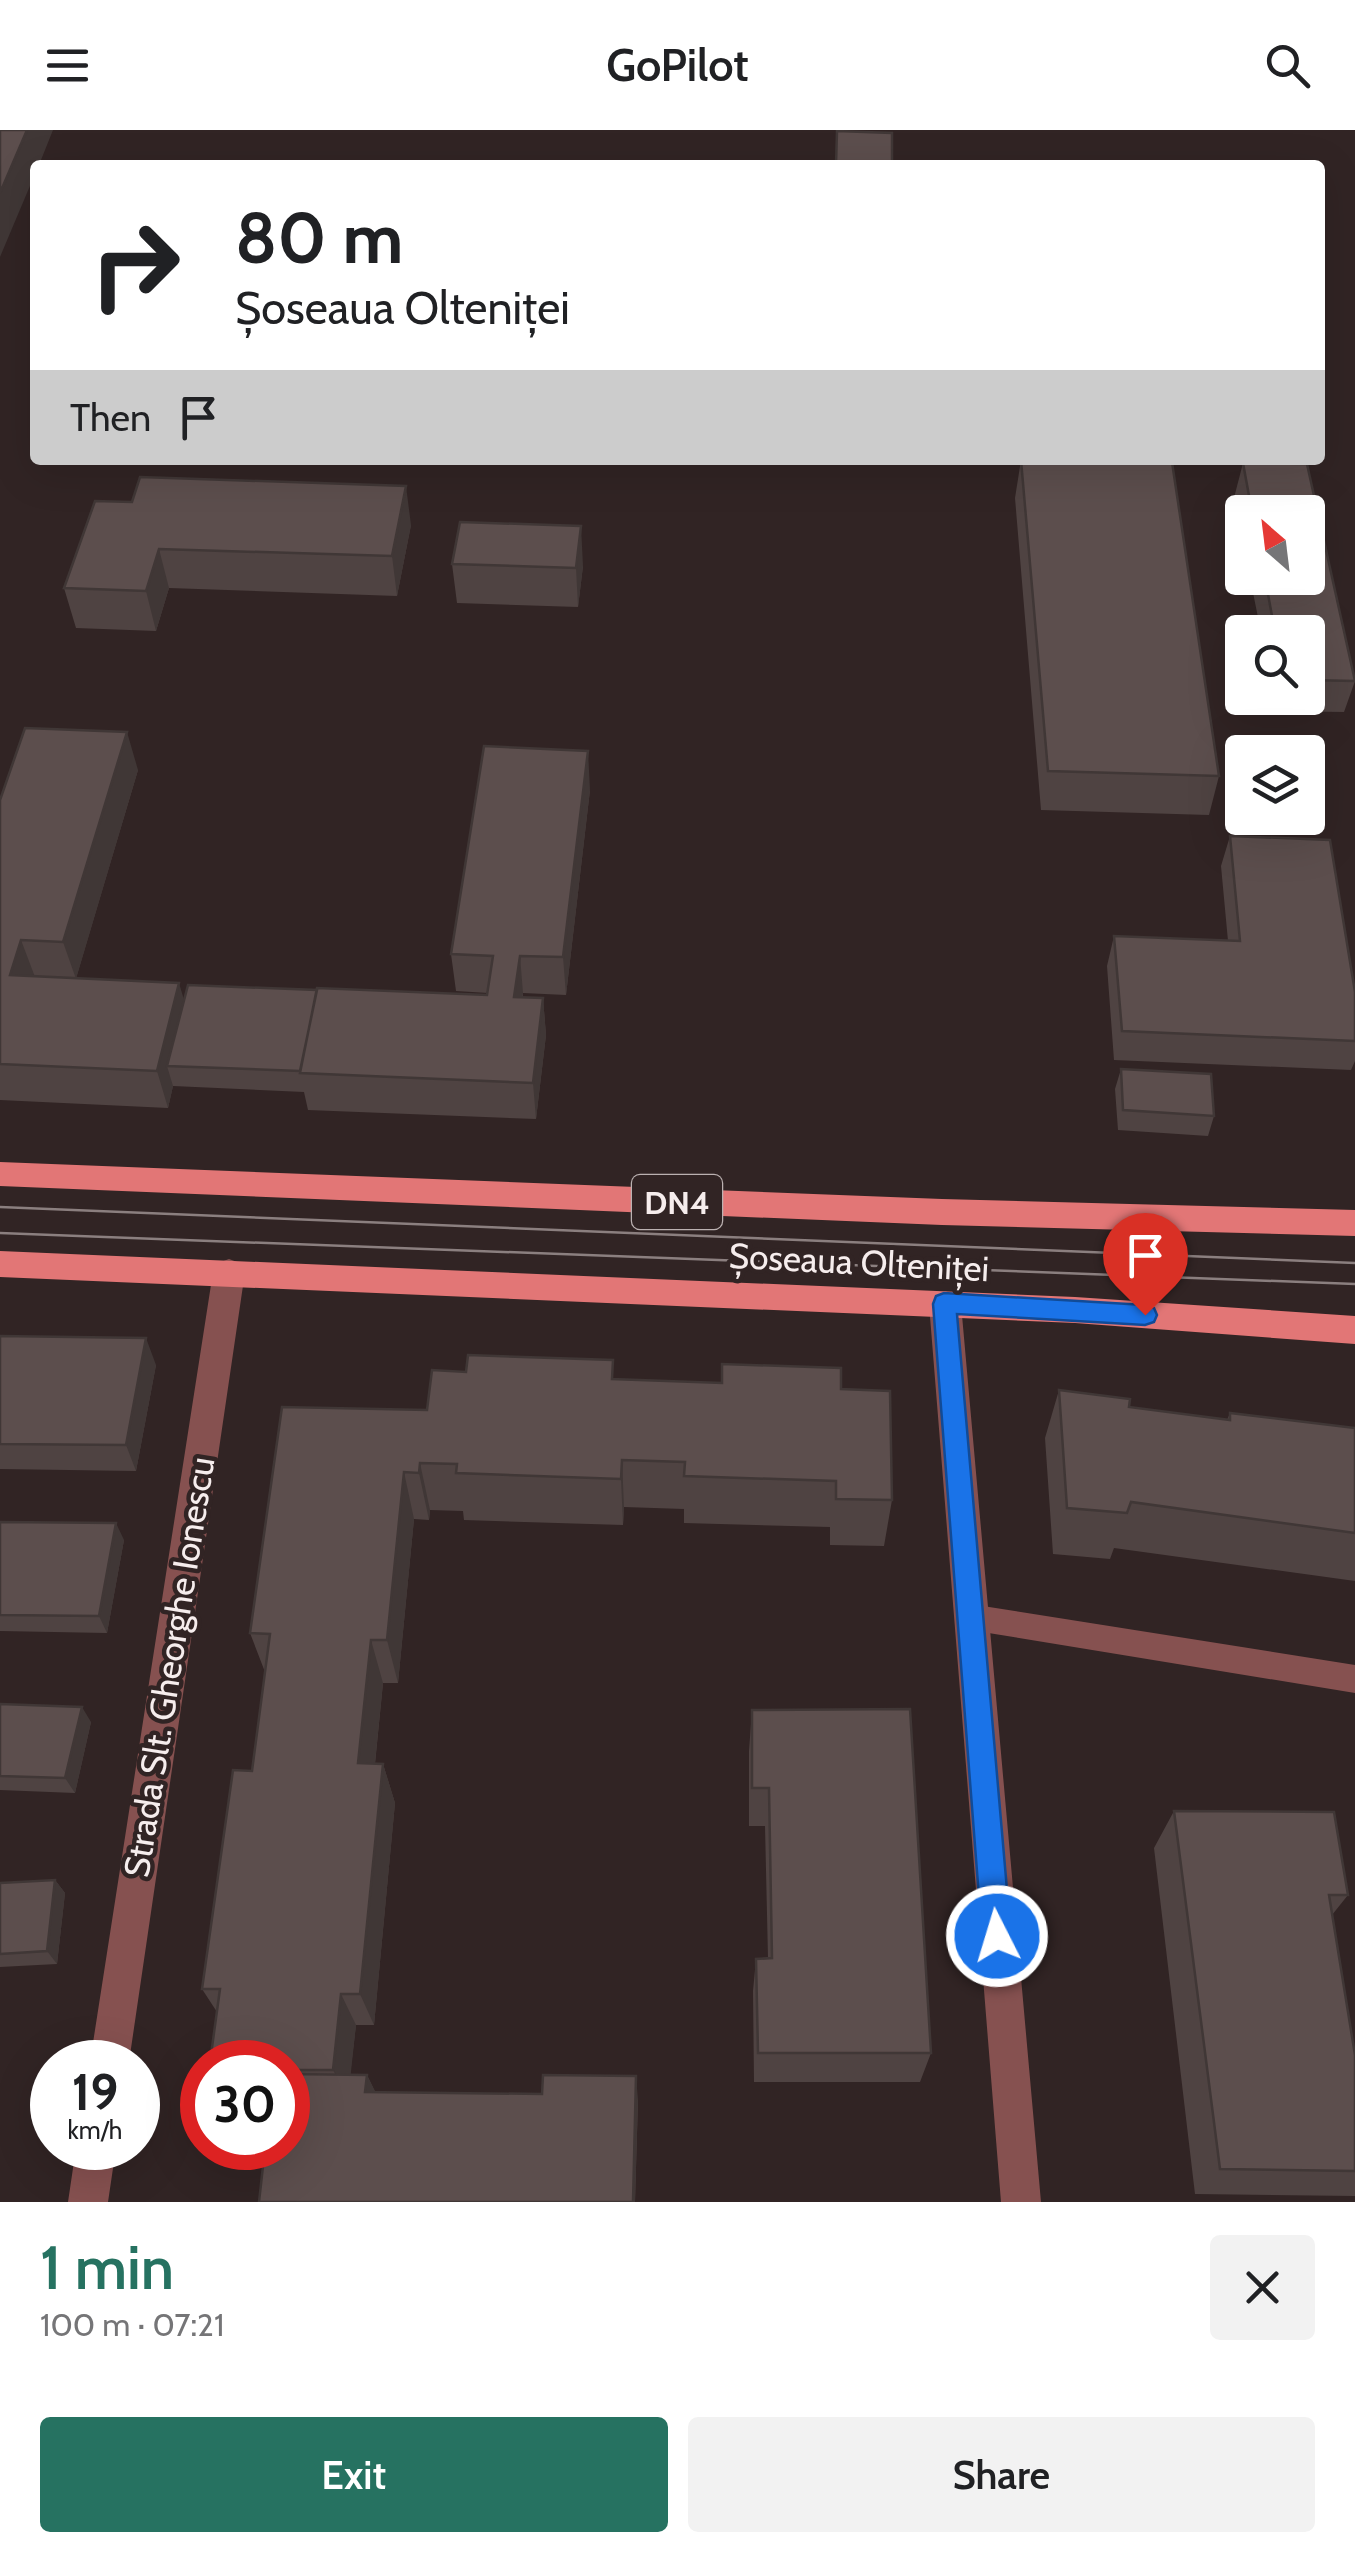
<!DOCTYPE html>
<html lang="en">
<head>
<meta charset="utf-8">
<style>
	body { margin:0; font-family:Cabin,sans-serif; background:#f2f2f2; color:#202124; height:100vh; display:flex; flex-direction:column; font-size:38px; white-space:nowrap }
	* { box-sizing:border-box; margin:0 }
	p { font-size:32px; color:#757577 }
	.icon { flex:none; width:55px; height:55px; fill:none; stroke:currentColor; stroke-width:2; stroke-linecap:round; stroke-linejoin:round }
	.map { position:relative; height:2072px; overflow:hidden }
	.panel { display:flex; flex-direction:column; background:#fff; flex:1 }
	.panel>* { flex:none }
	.hud { position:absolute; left:30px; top:30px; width:1295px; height:305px; border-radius:10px; box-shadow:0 10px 40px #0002; background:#fff; color:#202124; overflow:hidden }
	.needle { width:65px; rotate:332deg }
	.buttons { position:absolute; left:1225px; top:365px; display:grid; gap:20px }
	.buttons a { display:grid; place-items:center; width:100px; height:100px; border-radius:10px; background:#fff; box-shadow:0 10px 40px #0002; font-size:50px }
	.speed { position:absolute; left:30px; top:1910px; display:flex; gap:20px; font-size:50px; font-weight:700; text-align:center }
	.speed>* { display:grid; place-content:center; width:130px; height:130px; border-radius:50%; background:#fff; box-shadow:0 10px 40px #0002; line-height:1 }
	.speed small { font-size:25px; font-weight:400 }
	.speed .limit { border:15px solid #d22; background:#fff; color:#111 }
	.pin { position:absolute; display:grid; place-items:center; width:85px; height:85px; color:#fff; margin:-102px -42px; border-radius:50% 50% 50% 0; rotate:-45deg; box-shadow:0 0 10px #0007 }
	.pin .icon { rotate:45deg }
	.me { position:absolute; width:110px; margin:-55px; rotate:355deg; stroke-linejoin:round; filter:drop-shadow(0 0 8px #0008) }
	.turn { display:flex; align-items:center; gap:35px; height:210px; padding:0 40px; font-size:45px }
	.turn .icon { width:130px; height:130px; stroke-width:2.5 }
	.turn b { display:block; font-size:70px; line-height:85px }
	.then { display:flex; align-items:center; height:95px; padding:0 40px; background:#0003; gap:20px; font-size:38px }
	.round { display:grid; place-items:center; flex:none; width:105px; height:105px; border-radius:10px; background:#f2f2f2 }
	.summary { display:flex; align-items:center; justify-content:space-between; height:170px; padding:0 40px }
	h1 { font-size:60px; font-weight:600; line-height:75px; color:#267261 }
	.action { display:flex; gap:20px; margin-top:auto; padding:20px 40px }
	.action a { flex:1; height:115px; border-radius:10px; background:#267261; color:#fff; font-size:40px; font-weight:600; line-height:115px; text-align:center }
	.action a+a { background:#f2f2f2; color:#202124 }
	header { display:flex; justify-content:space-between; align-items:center; height:130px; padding:0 40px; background:#fff; font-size:45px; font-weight:600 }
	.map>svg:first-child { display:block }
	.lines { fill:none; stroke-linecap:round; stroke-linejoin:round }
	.lane { fill:#865150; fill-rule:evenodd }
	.street { fill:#865150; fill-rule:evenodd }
	.primary { fill:#e27676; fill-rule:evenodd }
	.tram { stroke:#8b7f7f; stroke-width:2.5 }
	.wall { fill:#4f4342 }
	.shaded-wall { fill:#403736 }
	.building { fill:#5c4e4d; stroke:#403736; stroke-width:2.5 }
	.route { fill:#1a73e8; stroke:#114b97; stroke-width:2.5 }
	.labels { text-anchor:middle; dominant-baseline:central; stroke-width:9; stroke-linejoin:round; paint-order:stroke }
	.shield { fill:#312424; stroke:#bbb1b1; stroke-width:2.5 }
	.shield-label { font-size:32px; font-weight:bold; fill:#f6eded }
	.street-label { font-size:35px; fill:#f6eded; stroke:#312424 }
</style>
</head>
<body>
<header><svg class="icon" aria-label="menu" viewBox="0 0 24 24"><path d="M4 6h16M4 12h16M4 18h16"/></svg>GoPilot<svg class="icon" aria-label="search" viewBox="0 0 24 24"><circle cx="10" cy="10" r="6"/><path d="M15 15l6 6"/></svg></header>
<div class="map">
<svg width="1355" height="2072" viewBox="0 0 1355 2072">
	<rect width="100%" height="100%" fill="#312424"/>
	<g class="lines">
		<path class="lane" d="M970,1474l385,61v28l-385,-63 -10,-3 -4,-10 4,-10z"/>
		<path class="street" d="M229,1129l11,4 5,9 -116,790h-39l123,-790 5,-9z
			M945,1161l11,4 5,9 80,898h-40l-72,-898 5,-9z
			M76,2018h40l-8,54h-40z"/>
		<path class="primary" d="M0,1032l942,37 413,11v26l-413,-11 -942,-39z
			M0,1121l1075,46 280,19v28l-280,-21 -1075,-46z"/>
		<path class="tram" d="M0,1077l1355,56
			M0,1103l1355,51"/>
	</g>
	<path class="wall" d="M1021,330l198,316 -10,39 -168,-5 -26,-312z
		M1243,333l64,1 48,217 -11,31 -69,-1 -2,-13h35v-66h-47l-11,-54h58v-66h-66v22l-7,-40z
		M132,372l279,23 -14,71 -228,-8 -13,43 -80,-3 -12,-40z
		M452,434l131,2 -5,41 -121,-4z
		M138,640l-62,208 108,22 303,-5 1,-2 -32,-2 -5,-37 139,-164 -24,205 -43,-2v4l20,1 3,37 -10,84 -228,-9 -4,-18 -131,-6 -5,22 -168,-8v-300z
		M1230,706l125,156v69l-4,9 -237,-10 -7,-94 7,-30 114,5 -7,-75z
		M1121,939l93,47 -6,20 -90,-6 -3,-41z
		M0,1206l156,29 -20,106 -136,-2z
		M614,1249l227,10 51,111 -8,46 -54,-1v-18l-146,-4v-14l-60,-2 -1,18 -159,-5 -1,-9 -33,-1 -1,10 -15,-1 -16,164h-15l-8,81h8l12,39 -21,222h-18l-6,50h17l8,17 263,8 -3,102h-376l29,-54v-86l-71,-50 -15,-23 50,-218 13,-99 -15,-39 177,-223z
		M1059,1260l70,17 98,13 3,-7 125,15v153l-241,-33 -4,11 -57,-5 -8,-116z
		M0,1392l124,18 -17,93 -107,-2z
		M0,1574l91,18 -16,71 -75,-3z
		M752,1580l179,343 -11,29h-166l-1,-91 3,-32 12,-1 -3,-132h-16v-75z
		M1174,1681l174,84 -16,20 23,140v141l-160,-2 -41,-346z
		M55,1750l10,13 -8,71 -57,3v-84z"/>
	<path class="shaded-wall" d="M27,0h26l-14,35h-4v9l-35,83v-64z
		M406,356l5,39 -14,71 -5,-40z
		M581,396l2,40 -5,41 -2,-39z
		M159,419l10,39 -13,43 -10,-40z
		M127,602l11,38 -62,209 -13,-37z
		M588,621l2,39 -24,205 -3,-38z
		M21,810l14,37 -25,-2z
		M520,826l3,37 -5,41 -4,-37z
		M179,853l11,37 -23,46 6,20 -5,22 -11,-37z
		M543,868l3,37 -10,84 -3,-36z
		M146,1208l10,27 -20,106 -10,-26z
		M622,1330l2,47 -1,18 -2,-46z
		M420,1333l10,47 -1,10 -10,-47z
		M404,1342l10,47 -16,164 -11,-43z
		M116,1393l8,17 -17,93 -8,-17z
		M371,1510l12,43 -12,119 -13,-39z
		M82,1577l9,15 -16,71 -10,-15z
		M383,1634l12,39 -21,222 -14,-31z
		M55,1750l10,13 -8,71 -10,-13z
		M341,1864l15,31 -8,74 -15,-29z
		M367,1945l12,24 -14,-7z
		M636,1946l2,24 -3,102h-2z"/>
	<path class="building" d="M0,0h27l-27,63z
		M837,1l55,2v32h-56z
		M1021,330l151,2 47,314 -171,-5z
		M1243,333l64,1 48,217 -47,-1v-48h-33l-10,-54h43v-66h-56z
		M140,347l266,9 -14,70 -233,-7 -13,42 -82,-3 31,-87 37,1z
		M460,392l121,4 -5,42 -124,-4z
		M25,598l102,4 -64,210 -42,-2 -11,35 169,8 -22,88 -157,-7v-264z
		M484,616l104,5 -25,206 -43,-1 -6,41 29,1 -10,85 -233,-10 17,-85 170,7 6,-39 -42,-2z
		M1230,706l100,4 25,152v49l-233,-10 -8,-95 126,5z
		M188,855l129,5 -17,81 -133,-5z
		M1121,939l90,5 3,42 -91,-6z
		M0,1206l146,2 -20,107 -126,-1z
		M468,1225l145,5 -1,19 110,4v-19l119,4v21l49,2 2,109 -56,-1v-18l-152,-5 1,-14 -63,-2 -1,19 -165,-6 1,-9 -37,-1 -1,10 -15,-1 -17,168h-16l-13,123 25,1 -23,230h-19l-8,76h-45v-8h-78l10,-73h-18l31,-219 19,1 18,-137 -20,-1 32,-226 145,3 5,-40 34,2z
		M1059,1260l71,9 -1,8 101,13v-7l125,15v105l-224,-31 -4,11 -60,-5z
		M0,1392l116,1 -17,93 -99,-1z
		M0,1574l82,3 -17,71 -65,-2z
		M910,1579l21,344h-173l-2,-94 16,-1 -3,-170h-17v-78z
		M1174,1681l160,1 14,83h-19l26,160v116l-135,-2z
		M55,1750l-8,71 -47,3v-71z
		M288,1944l79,1 -2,17 177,2 1,-19 93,1 -3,126h-374l6,-54h23z"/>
	<path class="route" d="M944,1163l201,12 9,3 3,7 -3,7 -9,3 -188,-11 54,622 -4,10 -10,4 -10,-4 -5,-10 -49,-632 3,-8z"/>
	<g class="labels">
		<rect class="shield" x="632" y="1045" width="90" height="54" rx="8"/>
		<g class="shield-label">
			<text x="677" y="1072">DN4</text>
		</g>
		<g class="street-label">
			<text transform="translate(859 1132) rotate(3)">Șoseaua Olteniței</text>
			<text transform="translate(169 1537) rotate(-81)">Strada Slt. Gheorghe Ionescu</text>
		</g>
	</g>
</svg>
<div class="buttons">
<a><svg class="needle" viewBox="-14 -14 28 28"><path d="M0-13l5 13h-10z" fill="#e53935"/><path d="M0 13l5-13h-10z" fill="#757577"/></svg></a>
<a><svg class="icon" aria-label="search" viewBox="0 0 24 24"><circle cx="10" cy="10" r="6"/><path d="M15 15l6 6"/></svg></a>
<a><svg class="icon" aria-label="layers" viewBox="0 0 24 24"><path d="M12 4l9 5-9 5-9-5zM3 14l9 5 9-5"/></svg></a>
</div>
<div class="speed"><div>19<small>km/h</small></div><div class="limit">30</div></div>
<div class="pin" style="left:1145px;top:1185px;background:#d93025"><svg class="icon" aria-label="arrive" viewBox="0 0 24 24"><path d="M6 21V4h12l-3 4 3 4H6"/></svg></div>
<svg class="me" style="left:997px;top:1806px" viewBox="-20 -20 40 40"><circle r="17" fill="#1a73e8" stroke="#fff" stroke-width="3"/><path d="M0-11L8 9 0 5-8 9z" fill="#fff"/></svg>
<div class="hud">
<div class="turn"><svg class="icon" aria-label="right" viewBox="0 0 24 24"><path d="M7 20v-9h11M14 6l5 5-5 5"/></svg><div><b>80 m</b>Șoseaua Olteniței</div></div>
<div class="then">Then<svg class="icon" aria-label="arrive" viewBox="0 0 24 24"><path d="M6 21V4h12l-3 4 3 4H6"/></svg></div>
</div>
</div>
<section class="panel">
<div class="summary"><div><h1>1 min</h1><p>100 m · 07:21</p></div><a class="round"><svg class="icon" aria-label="close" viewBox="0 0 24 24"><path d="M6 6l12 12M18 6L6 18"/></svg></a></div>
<div class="action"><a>Exit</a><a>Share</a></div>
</section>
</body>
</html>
